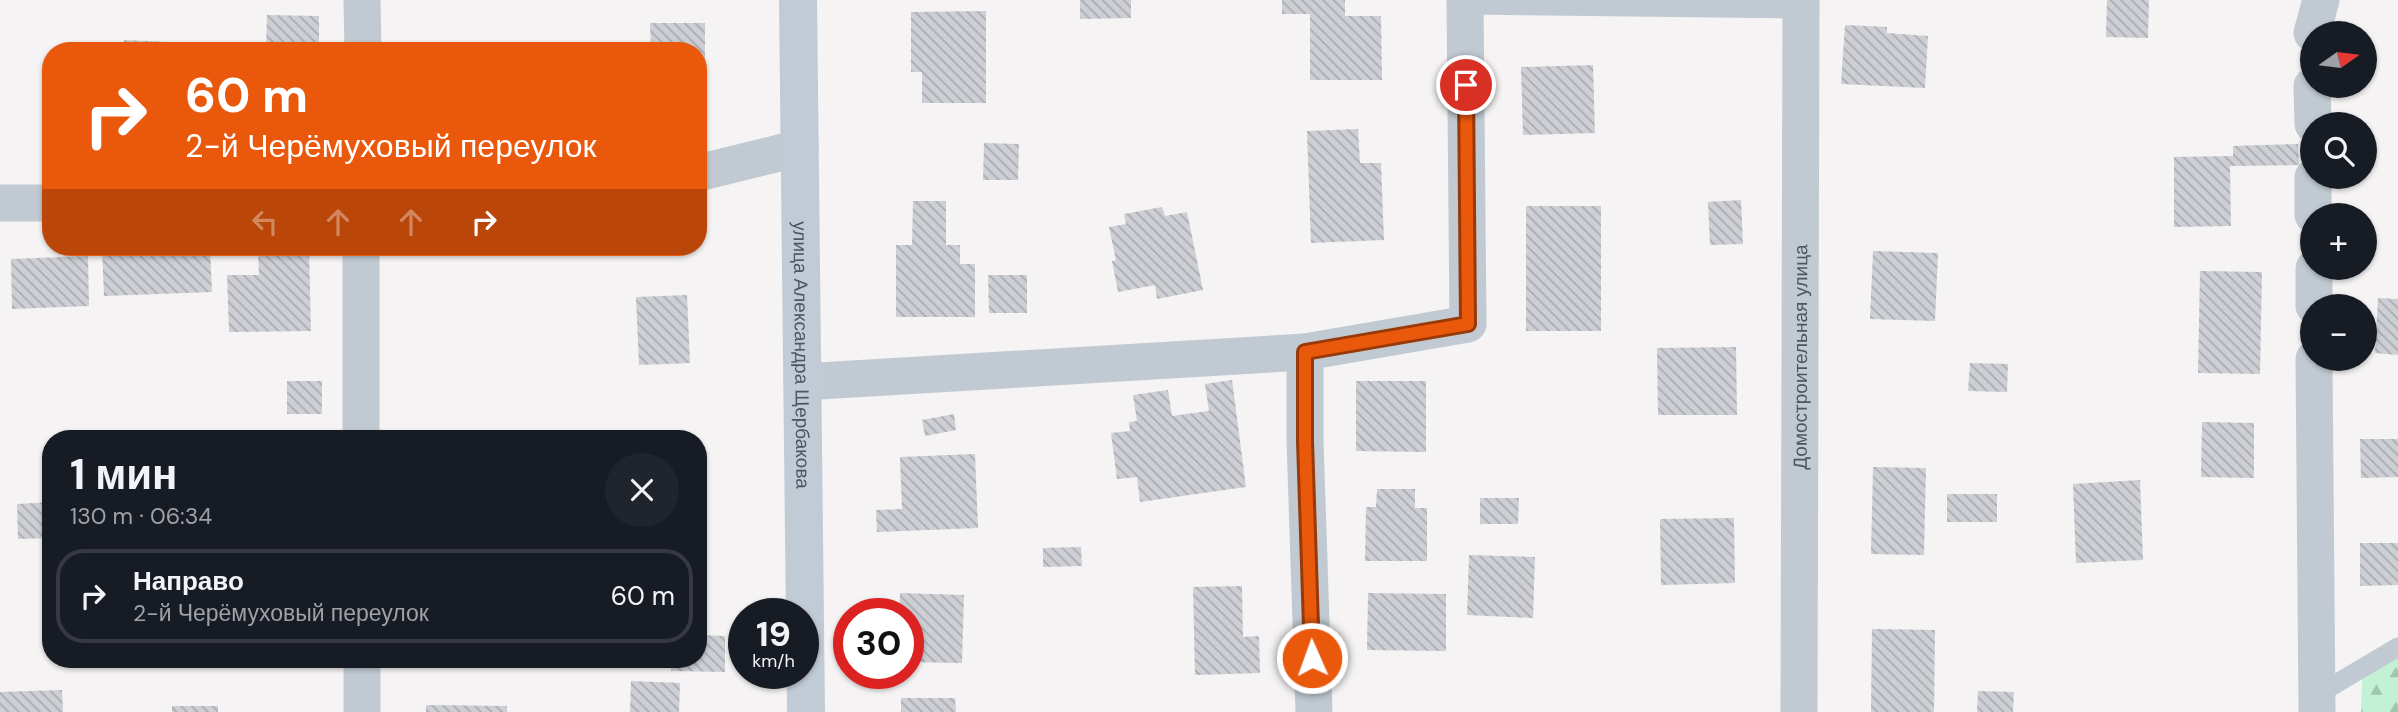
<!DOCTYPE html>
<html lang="ru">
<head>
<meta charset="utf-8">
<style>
	body { margin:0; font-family:"DM Sans",sans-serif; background:#20242c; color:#f1f3f6; height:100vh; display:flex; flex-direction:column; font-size:26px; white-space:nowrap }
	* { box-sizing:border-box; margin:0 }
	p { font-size:23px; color:#9ea1a6 }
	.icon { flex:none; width:38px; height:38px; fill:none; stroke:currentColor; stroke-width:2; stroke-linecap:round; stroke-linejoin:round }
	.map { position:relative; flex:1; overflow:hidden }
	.panel { position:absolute; left:42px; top:430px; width:665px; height:238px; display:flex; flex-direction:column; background:#171b24; border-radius:28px; box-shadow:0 2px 5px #0004 }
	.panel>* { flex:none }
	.top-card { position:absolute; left:42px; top:42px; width:665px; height:214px; border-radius:28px; box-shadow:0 2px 5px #0004; background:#ea580c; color:#fff; overflow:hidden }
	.needle { width:46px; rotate:76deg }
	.buttons { position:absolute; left:2300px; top:21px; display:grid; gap:14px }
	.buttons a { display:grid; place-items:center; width:77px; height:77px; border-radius:50%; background:#171b24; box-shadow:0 2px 5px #0004; font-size:35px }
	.speed { position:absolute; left:728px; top:598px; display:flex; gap:14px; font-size:35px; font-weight:700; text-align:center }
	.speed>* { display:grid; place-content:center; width:91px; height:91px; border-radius:50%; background:#171b24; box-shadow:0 2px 5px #0004; line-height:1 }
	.speed small { font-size:18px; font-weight:400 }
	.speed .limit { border:10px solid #d22; background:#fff; color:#111 }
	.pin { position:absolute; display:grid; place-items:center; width:60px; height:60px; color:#fff; margin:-30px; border:4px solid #fff; border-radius:50%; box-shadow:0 2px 7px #0007 }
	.me { position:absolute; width:77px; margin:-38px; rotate:358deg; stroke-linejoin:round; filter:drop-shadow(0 0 5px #0008) }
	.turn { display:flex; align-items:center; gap:24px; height:147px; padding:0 28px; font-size:32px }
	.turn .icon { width:91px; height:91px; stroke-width:2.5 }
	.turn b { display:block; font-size:49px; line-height:60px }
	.lanes { display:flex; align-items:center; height:66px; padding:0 28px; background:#0003; justify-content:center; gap:35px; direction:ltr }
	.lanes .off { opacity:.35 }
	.round { display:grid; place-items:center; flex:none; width:74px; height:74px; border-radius:37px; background:#20242c }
	.overview { display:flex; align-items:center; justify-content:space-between; height:119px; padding:0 28px }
	h1 { font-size:42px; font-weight:700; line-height:52px }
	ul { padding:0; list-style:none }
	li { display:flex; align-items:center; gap:21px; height:94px; margin:0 14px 10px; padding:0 14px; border:4px solid #363941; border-radius:28px }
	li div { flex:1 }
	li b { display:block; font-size:26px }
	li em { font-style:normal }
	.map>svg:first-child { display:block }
	.forest { fill:url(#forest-firs) }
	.building { fill:url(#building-back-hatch) }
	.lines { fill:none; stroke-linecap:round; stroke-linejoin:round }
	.lane { stroke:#c1cad2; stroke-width:19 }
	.street { stroke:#c1cad2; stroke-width:37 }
	.secondary { stroke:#c1cbd6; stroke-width:38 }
	.route-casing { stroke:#983908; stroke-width:18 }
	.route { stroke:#ea580c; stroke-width:12 }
	.labels { text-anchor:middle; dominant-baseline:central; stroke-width:7; stroke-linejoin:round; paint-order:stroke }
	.street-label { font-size:19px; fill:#4a5661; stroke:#fff }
</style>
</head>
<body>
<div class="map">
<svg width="2398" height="712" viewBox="0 0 2398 712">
	<defs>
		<pattern id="forest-firs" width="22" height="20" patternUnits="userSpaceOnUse" patternTransform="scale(1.75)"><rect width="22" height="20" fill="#c3f1d5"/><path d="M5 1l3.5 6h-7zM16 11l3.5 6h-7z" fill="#a0c6b0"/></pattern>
		<pattern id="building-back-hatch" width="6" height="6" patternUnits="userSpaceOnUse" patternTransform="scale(1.75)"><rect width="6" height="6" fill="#cdcfd5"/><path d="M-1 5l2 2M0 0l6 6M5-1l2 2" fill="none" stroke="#a8abb0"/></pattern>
	</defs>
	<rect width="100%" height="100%" fill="#f5f3f3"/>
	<path class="forest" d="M2398,642v70h-37l1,-32z"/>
	<path class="building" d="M1080,0h51v18l-51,1z
		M1282,0h63v16h36l1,64h-72v-66h-28z
		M2107,0h42l-1,38 -42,-1z
		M986,11v92h-64v-31h-11v-60z
		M267,15l52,1v26h-17v9h-36z
		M650,23h55v66h-7v-38h-47z
		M1845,25l42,2v6l41,3 -3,52 -84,-4z
		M124,40l46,2v9h-46z
		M1593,65l2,68 -72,2 -2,-68z
		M1358,129l2,34h21l3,77 -73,3 -4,-112z
		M984,143l35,1 -1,36h-35z
		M2298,144l1,21 -69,1 1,60 -57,1v-70l59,-1v-10z
		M1741,200l2,44 -33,1 -2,-43z
		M913,201h33v44h14v19h15v53h-79v-72h16z
		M1526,206h75v125h-75z
		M1162,207l3,9 22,-4 16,78 -46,9 -2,-14 -37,7 -6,-31 4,-1 -7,-33 17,-3 -2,-10z
		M102,247h108l2,45 -108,4z
		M309,248l2,83 -82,1 -2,-57h32l-1,-25z
		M1873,251l65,2 -3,68 -65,-2z
		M88,256l1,50 -77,3 -1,-50z
		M2200,271l62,1 -2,102 -62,-1z
		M988,275h39v38h-38z
		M687,295l3,68 -51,2 -3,-68z
		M2378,298l20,1v56l-23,-2z
		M1736,347l1,68h-79l-1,-67z
		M1970,363l38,1 -1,28 -39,-1z
		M1232,380l14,107 -106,15 -3,-25 -20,2 -6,-46 19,-2 -1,-9 8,-1 -4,-26 35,-5 4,26 37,-5 -4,-27z
		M287,381h35v33h-35z
		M1356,381h70v71l-70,-1z
		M954,414l2,16 -31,6 -3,-16z
		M2202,422l52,1v55l-53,-1z
		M2360,439h38v38l-37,1z
		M975,454l3,74 -101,4 -1,-22 26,-1 -2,-52z
		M1873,467l53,1 -2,87 -53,-1z
		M2140,480l3,80 -67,3 -3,-79z
		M1377,489h38v19h12v53h-62l1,-54h10z
		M1947,494h50v28h-50z
		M1480,498h39l-1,26h-38z
		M51,502v36l-33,1 -1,-35z
		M1734,518l1,65 -74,2 -1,-66z
		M2360,543h38v42l-38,1z
		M1081,547l1,19 -39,1v-19z
		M1469,555l66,2 -2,61 -66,-3z
		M1242,586l1,51 16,-1 1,37 -65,2 -2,-88z
		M900,593l64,2 -2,68 -54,-1v-48h-9z
		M1368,593l78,1v57l-79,-1z
		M1872,629l63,1 -1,82h-63z
		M698,635l27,1v36l-54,-1v-11h27z
		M631,681l49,2 -1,29h-49z
		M62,690l1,22h-63v-20z
		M1978,691l36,1 -1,20h-36z
		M901,698h54l1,14h-55z
		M426,705l81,1v6h-81z
		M172,706h46v6h-46z"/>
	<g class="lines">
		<path class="lane" d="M1465,5l336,4
			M2317,695l81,-48"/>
		<g class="street">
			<path d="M362,0l1,51"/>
			<path d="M2312,33l9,-33"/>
			<path d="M2312,86l1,38"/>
			<path d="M698,173l102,-25"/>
			<path d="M2313,177v38"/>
			<path d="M0,203h51"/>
			<path d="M361,247v192"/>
			<path d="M2314,268v38"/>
			<path d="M2314,359l3,353"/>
			<path d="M802,382l503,-30"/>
			<path d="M362,660v52"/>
			<path d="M1314,712l-9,-271v-89l163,-28 -3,-324"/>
			<path id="s1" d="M1799,712l2,-712"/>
		</g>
		<path class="secondary" id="s2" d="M798,0l8,712"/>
	</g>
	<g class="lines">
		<g class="route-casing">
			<path id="route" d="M1312,658l-7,-217v-89l163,-28 -2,-239"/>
		</g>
		<use href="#route" class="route"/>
	</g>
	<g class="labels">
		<g class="street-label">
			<text stroke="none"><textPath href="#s2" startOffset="355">улица Александра Щербакова</textPath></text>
			<text stroke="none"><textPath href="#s1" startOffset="355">Домостроительная улица</textPath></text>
		</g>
	</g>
</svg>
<div class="buttons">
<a><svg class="needle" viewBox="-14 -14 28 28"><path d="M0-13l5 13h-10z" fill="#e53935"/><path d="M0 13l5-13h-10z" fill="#9ea1a6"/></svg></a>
<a><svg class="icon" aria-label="search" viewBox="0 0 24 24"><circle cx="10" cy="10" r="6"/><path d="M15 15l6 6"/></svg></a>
<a>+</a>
<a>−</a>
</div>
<div class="speed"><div>19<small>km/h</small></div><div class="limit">30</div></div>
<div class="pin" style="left:1466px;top:85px;background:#d93025"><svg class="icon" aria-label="arrive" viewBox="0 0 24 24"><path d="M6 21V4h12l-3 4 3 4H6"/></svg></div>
<svg class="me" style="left:1312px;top:658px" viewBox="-20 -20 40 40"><circle r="17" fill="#ea580c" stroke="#fff" stroke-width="3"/><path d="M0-11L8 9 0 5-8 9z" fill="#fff"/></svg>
<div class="top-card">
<div class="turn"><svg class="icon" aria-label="right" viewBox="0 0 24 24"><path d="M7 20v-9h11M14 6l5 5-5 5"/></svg><div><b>60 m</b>2-й Черёмуховый переулок</div></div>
<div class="lanes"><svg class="icon off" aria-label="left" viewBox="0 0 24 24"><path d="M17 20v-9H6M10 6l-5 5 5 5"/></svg><svg class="icon off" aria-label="ahead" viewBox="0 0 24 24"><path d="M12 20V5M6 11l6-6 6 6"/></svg><svg class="icon off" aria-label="ahead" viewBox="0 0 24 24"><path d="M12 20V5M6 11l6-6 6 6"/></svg><svg class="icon" aria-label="right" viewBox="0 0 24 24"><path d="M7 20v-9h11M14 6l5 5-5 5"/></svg></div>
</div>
<section class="panel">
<div class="overview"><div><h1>1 мин</h1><p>130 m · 06:34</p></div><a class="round"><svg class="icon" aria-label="close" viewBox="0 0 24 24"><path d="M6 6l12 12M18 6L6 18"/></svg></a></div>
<ul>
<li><svg class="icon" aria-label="right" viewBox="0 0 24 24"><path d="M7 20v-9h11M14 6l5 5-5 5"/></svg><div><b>Направо</b><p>2-й Черёмуховый переулок</p></div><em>60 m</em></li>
</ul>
</section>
</div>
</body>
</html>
